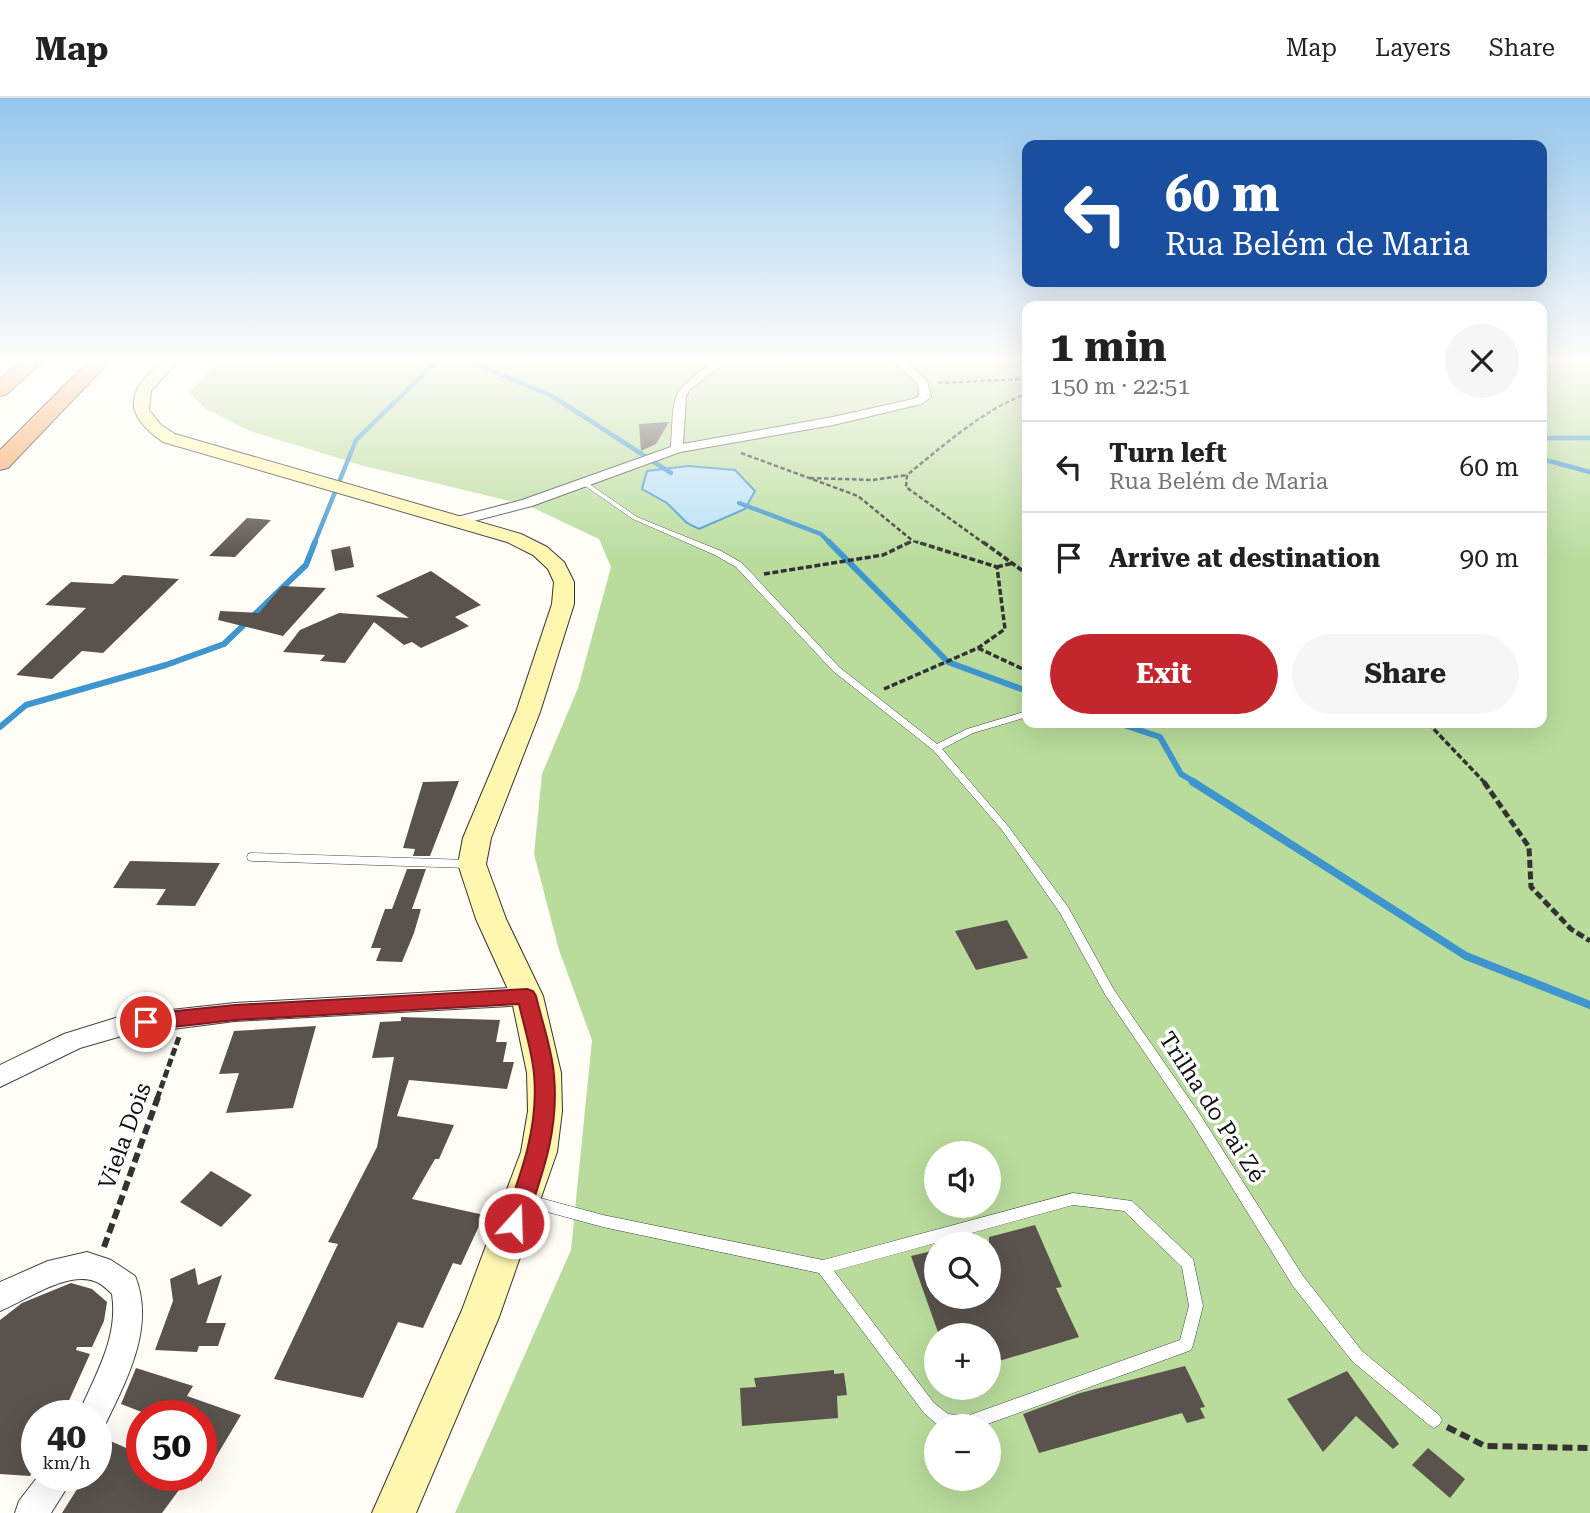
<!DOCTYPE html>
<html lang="en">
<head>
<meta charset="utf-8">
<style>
	body { margin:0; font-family:"Roboto Serif",serif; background:#f6f6f6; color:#222; height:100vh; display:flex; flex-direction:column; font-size:26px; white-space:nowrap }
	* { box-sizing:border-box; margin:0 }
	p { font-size:23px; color:#767676 }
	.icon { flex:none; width:38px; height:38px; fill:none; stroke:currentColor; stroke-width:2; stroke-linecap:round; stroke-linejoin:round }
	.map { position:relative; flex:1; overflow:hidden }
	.panel { position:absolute; left:1022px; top:203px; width:525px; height:427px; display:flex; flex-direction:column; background:#fff; border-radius:14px; box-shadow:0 7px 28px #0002 }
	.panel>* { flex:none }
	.top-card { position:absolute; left:1022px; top:42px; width:525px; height:147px; border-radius:14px; box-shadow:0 7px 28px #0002; background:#1a4fa0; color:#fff; overflow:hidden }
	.controls { position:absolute; left:924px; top:1043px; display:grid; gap:14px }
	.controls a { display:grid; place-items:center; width:77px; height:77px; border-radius:50%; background:#fff; box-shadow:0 7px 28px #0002; font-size:35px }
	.speed { position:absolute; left:21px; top:1302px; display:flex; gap:14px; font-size:35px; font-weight:700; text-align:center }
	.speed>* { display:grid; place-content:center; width:91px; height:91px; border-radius:50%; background:#fff; box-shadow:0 7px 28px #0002; line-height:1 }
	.speed small { font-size:18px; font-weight:400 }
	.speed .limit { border:10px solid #d22; background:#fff; color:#111 }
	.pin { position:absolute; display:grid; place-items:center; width:60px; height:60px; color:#fff; margin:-30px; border:4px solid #fff; border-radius:50%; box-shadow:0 2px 7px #0007 }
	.me { position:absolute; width:77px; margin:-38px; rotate:20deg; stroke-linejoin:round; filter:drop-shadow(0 0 5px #0008) }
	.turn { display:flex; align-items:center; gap:24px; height:147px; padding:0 28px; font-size:32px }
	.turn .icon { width:91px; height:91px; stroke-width:2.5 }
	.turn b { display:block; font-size:49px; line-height:60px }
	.round { display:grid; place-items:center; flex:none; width:74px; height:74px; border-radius:37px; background:#f6f6f6 }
	.head { display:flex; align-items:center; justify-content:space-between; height:119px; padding:0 28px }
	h1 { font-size:42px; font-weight:700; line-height:52px }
	.primary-button { display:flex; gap:14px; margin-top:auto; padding:14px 28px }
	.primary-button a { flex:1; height:80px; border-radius:42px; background:#c4262e; color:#fff; font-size:28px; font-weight:700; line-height:80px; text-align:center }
	.primary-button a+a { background:#f6f6f6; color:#222 }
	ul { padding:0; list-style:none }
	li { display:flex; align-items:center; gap:21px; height:91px; padding:0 28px; border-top:2px solid #e0e0e0 }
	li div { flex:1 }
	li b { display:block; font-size:26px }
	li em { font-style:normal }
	header { display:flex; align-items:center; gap:42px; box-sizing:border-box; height:98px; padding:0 35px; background:#fff; border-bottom:2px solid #e0e0e0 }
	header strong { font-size:33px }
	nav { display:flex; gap:38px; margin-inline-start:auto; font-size:24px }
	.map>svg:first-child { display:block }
	.forest { fill:#b9dc9c; fill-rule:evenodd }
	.water { fill:#b9e0f7; stroke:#3f96cf; stroke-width:2 }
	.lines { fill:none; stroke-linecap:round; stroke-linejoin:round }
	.stream-far2 { stroke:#3f96cf; stroke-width:4.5 }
	.stream-far1 { stroke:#3f96cf; stroke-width:6 }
	.stream { stroke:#3f96cf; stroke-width:8 }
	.building { fill:#5a524d }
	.service-casing { stroke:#444; stroke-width:1 }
	.minor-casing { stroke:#444; stroke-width:2 }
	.secondary-casing { stroke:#333; stroke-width:2 }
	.motorway-casing { stroke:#222; stroke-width:2 }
	.path-far3 { stroke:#333; stroke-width:2.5; stroke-dasharray:4.5 2.5; stroke-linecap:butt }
	.path-far2 { stroke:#333; stroke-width:3.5; stroke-dasharray:6 2.5; stroke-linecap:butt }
	.path-far1 { stroke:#333; stroke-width:5; stroke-dasharray:8 3.5; stroke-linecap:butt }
	.path { stroke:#333; stroke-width:6; stroke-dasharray:10 5; stroke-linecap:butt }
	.service { fill:#fff; fill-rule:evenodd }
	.minor { fill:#fff; fill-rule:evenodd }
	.secondary { fill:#fff6b0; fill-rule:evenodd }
	.motorway { fill:#f5a25d; fill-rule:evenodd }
	.route { fill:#c4262e; stroke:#7f191e; stroke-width:2 }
	.labels { text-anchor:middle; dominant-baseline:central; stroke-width:7; stroke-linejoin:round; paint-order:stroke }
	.near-street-label { font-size:23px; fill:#111; stroke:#fff }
</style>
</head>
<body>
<header>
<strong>Map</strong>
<nav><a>Map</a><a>Layers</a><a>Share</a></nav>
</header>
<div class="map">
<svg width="1590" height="1415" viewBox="0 0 1590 1415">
	<rect width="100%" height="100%" fill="#fffdf5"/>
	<path class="forest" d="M220,263h807v362h515v-362h48v1152h-1135l116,-263 21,-210 -33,-90 -25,-96 8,-80 36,-86 33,-121 -12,-28 -72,-34 -163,-39 -114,-35 -44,-22 -17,-16zM642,391l75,31 -18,9 -12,-6 -20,-20zM936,1055h53v53h-53zM936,1146h53v53h-53zM936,1237h53v53h-53zM936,1328h53v53h-53z"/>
	<path class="water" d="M688,368l47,4 20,21 -10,18 -46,20 -12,-6 -20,-20 -25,-14 5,-18z"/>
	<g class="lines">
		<path class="stream-far2" d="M469,263l83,35 119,77
			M1542,340h48
			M1542,361l48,13
			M739,405l82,31 10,10
			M314,446l42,-104 81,-79"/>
		<path class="stream-far1" d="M829,444l119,120 79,29
			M1118,625l42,14 21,37 15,9
			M0,629l26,-22 140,-40 58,-21 82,-79 9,-23"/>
		<path class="stream" d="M1193,684l273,174 124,49"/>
	</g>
	<path class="building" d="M669,324l-13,22 -15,7 -2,-27z
		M247,420l24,2 -36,37 -26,-1z
		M350,448l4,21 -19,4 -4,-21z
		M431,473l50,34 -26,12 14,9 -48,22 -9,-6 -8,3 -30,-23 -29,41 -25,-2 5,-6 -42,-3 17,-22 39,-17 70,5 -33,-22z
		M123,477l56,4 -76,74 -21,-2 -30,28 -36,-4 70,-67 -41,-3 26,-23 42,2z
		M282,488l44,2 -43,48 -65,-16 2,-9 39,2z
		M459,683l-29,75h-17l2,-7 -12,-1 20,-66z
		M130,763l87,2h3l-25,43 -39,-1 10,-16 -53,-1z
		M407,771h19l-14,40h9l-7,24 -12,29 -26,-1 5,-13h-10l14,-39h7z
		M1007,822l21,38 -52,12 -21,-39z
		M401,919l99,3 -4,22h11l-4,20h11l-7,27 -98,-9 -12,36 57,9 -15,34h-4l-23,40 72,16 -23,50 -8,-2 -30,65 -25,-6 -35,76 -89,-19 64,-135 -10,-2 49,-95 17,-90 -22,1 8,-36 21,-1z
		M316,928l-23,82 -67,5 13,-40 -20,1 15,-43z
		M211,1073l41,24 -31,32 -41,-25z
		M1035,1127l27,62 -6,1 23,49 -90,27v-29h-50l-28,-79 25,-6v47h53v-60z
		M195,1170l3,17 24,-10 -16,48h20l-8,23h-19l-2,6 -42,-2 18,-49 -3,-22z
		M71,1185l21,6 15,13 -3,19 -12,26h-15l-1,3 14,4 -28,62h-25v48l-7,12 -30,-2v-154l22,-17z
		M1185,1268l20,41 -5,1 5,10 -18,5 -5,-10 -143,40 -16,-39 57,-21z
		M136,1270l57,18 -6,10 54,19 -40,67v-66h-49l-31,-12z
		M834,1272v4l10,-1 3,22 -10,1 1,22 -96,8 -2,-38 16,-1 -2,-9z
		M1347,1273l52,73 -6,5 -37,-33 -33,36 -36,-53z
		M106,1341l36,16v20h48l-28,38h-100l24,-38h10v-18z
		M1428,1350l37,31 -15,19 -38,-33z"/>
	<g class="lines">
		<g class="service-casing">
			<path id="service" d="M581,383h4l52,36 84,34 21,12 97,104 98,77 30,-15 60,-18v6l-54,16 -31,16 66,77 60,81 46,83 85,123 104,163 59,75 77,64 3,5 -3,5 -5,3 -5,-3 -77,-64 -59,-75 -102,-165 -85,-125 -46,-83 -58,-83 -69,-80 -100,-79 -97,-104 -21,-12 -82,-36 -52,-36z
				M252,755l217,7 4,1 1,3 -1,3 -4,1 -217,-7 -4,-1 -1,-3 1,-3z
				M1073,1095l59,8 61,58 10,47 -10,39 -2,5 -5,2 -204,74h-43l-15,-13 -105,-140 -216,-46 -74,-20 -5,-2 -2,-4 2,-4 5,-2 74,20 220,45zM1073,1107l51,6 58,56 7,39 -9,34 -213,76 -19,-2 -14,-11 -100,-132z"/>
		</g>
		<g class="minor-casing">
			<path id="minor" d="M716,263h12l-38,28 -4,7 -3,48 150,-27 80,-18 6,-3 -1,-12 -25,-23h12l22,20 4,16 -10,7 -88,21 -153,27 -148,54 -70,18 -7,-4 2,-3 65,-17 149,-53c4,-56 -3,-53 45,-86z
				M527,889l8,3 3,6 -3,6 -8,3 -292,16 -110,14 -45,13 -80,39v-22l64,-31 61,-19 110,-12z
				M87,1154l24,8 24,16c21,51 -9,105 -31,151l-8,3v-14h-18c16,-40 41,-77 34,-122 -5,-5 -11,-11 -18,-13 -28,-10 -69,20 -94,30v-29l48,-21z
				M39,1377h36l-24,38h-36l4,-12z"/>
		</g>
		<g class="secondary-casing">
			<path id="secondary" d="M162,263h16l-27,30 -2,19 12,15 14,9 346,100 26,13 17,15 10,20v22l-34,108 -49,126 -5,26 20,55 37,77 18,77 1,38 -5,41 -58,165 -83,196h-44l90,-203 59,-158 7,-41 -1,-38 -16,-77 -35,-77 -18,-55 5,-26 53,-126 36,-108 2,-22 -6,-13 -15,-14 -26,-13 -344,-100c-41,-29 -37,-50 -1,-81z"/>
		</g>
		<g class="motorway-casing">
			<path id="motorway" d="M21,263h22l-36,33 -7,2v-17z
				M89,263h21l-102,107 -8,2v-20z"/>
		</g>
		<path class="path-far3" d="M938,285l89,-4
			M741,355l117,43 55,45 10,3
			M810,380l63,2 34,-5
			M907,446l6,-3
			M985,446l-79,-57 1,-12c32,-26 81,-69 120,-81"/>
		<path class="path-far2" d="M983,444l44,32
			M997,469l16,-4
			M764,476l119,-19 27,-13
			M978,550l49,23
			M884,591l94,-41 27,-19 -8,-62 -80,-25
			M1428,625l57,60"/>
		<path class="path-far1" d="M1484,684l45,65 2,40 40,42 19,12
			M157,1001l22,-62"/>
		<path class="path" d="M104,1149l54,-150
			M1447,1329l38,19 105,2"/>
		<use href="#service" class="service"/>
		<use href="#minor" class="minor"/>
		<use href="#secondary" class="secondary"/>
		<use href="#motorway" class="motorway"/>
	</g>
	<linearGradient id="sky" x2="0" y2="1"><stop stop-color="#95c6ee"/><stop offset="0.57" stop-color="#fffefa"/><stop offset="1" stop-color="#fffefa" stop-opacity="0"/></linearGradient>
	<rect width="1590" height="461" fill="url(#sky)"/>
	<path class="route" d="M527,891l6,2 3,5c6,26 16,53 18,79 5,55 -11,97 -28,148l-4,7 -8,3 -7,-3 -4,-7c18,-49 36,-96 31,-149 -2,-23 -10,-47 -15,-70l-284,16 -89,10 -7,-2 -3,-6 3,-5 7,-3 89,-9z"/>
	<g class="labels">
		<g class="near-street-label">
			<text transform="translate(1212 1009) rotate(57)">Trilha do Pai Zé</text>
			<text transform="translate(125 1038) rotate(-70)">Viela Dois</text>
		</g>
	</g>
</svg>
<div class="controls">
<a><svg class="icon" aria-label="sound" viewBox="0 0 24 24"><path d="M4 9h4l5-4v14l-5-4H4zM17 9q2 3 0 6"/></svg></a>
<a><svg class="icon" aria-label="search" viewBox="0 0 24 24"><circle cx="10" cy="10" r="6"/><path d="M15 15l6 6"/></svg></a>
<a>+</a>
<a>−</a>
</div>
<div class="speed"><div>40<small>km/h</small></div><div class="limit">50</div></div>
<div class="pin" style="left:146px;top:924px;background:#d93025"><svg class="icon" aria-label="arrive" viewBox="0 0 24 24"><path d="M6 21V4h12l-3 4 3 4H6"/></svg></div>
<svg class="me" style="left:514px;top:1125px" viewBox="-20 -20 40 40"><circle r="17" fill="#c4262e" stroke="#fff" stroke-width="3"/><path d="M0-11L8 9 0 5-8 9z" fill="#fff"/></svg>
<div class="top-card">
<div class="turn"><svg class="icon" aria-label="left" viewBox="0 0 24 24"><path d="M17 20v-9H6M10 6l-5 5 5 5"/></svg><div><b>60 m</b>Rua Belém de Maria</div></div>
</div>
<section class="panel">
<div class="head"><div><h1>1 min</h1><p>150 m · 22:51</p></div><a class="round"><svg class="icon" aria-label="close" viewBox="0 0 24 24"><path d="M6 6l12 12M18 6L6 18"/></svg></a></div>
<ul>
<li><svg class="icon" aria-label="left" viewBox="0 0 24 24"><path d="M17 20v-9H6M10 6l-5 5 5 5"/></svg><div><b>Turn left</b><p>Rua Belém de Maria</p></div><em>60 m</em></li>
<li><svg class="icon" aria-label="arrive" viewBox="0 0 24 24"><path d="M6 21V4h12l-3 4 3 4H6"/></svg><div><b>Arrive at destination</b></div><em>90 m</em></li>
</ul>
<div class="primary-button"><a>Exit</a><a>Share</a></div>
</section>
</div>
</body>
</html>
